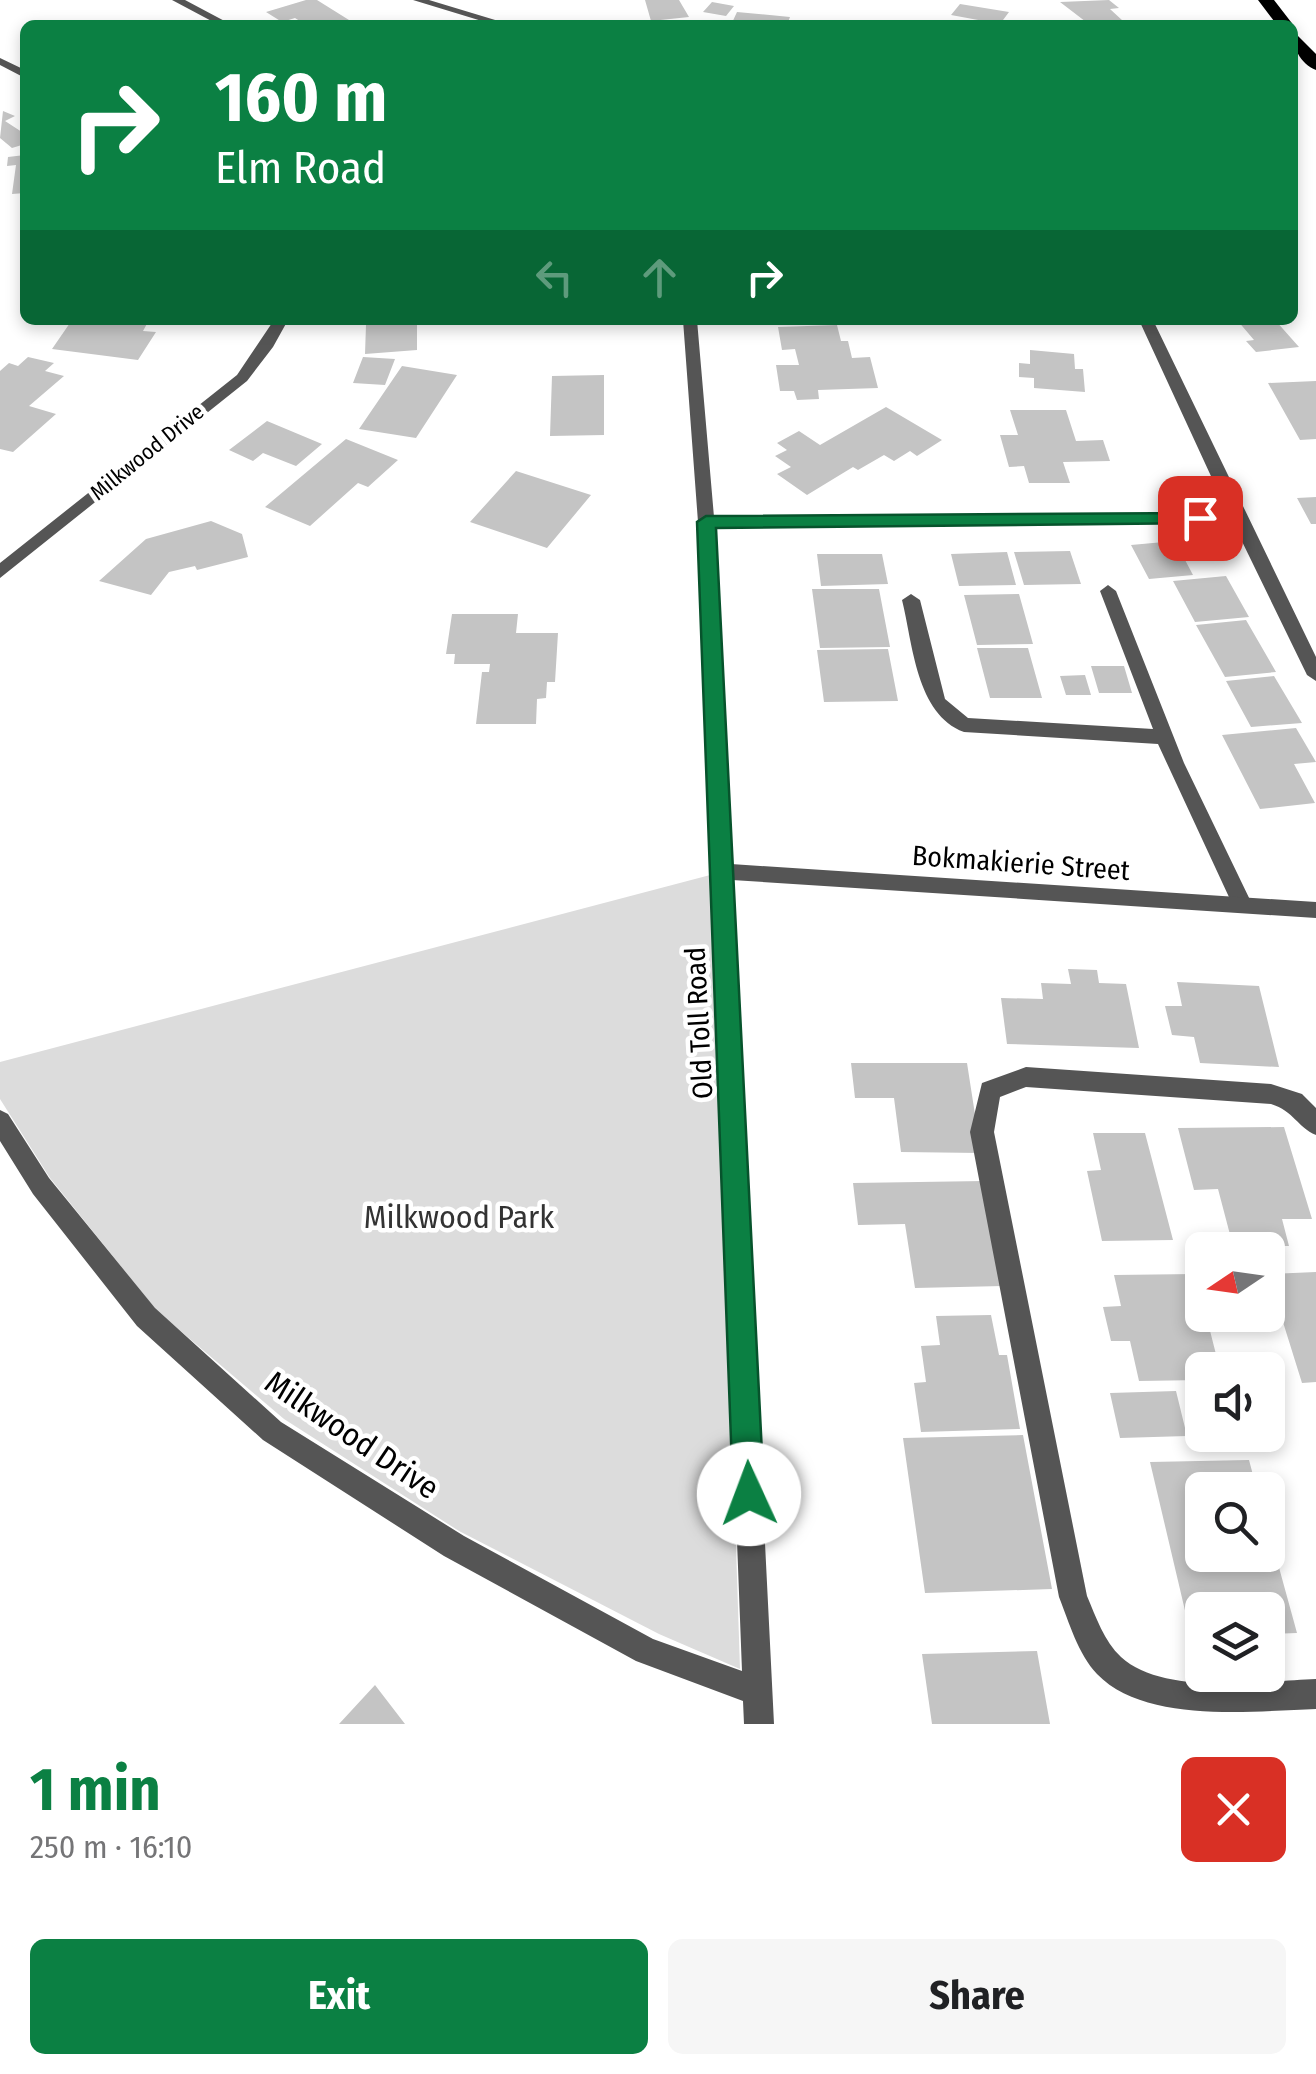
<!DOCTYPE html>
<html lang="en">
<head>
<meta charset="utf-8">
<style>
	body { margin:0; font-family:"Fira Sans Condensed",sans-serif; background:#f6f6f6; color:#202124; height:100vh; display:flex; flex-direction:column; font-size:38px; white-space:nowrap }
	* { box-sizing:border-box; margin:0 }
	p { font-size:32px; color:#757577 }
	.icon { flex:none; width:55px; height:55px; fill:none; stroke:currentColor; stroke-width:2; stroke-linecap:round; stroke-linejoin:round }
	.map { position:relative; height:1724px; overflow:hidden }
	.side { display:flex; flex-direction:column; background:#fff; flex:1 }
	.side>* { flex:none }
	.banner { position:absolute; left:20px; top:20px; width:1278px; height:305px; border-radius:15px; box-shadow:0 5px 15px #0003; background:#0b8043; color:#fff; overflow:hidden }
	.needle { width:65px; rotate:257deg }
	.controls { position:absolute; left:1185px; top:1232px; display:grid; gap:20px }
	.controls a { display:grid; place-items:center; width:100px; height:100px; border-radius:15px; background:#fff; box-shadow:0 5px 15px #0003; font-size:50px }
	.pin { position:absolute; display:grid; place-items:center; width:85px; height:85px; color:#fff; margin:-42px; border-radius:20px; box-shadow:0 5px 15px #0006 }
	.me { position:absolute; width:110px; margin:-55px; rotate:358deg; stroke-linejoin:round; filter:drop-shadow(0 0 8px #0008) }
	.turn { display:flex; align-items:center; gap:35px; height:210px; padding:0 30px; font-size:45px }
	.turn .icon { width:130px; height:130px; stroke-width:2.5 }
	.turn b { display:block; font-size:70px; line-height:85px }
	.lanes { display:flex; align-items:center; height:95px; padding:0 30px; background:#0003; justify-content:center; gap:50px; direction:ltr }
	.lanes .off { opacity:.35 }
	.round { display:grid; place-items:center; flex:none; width:105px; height:105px; border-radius:15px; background:#f6f6f6 }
	.summary { display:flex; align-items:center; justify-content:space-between; height:170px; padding:0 30px }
	h1 { font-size:60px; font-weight:700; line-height:75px; color:#0b8043 }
	.primary-button { display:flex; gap:20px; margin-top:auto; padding:20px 30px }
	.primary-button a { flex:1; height:115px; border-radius:15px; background:#0b8043; color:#fff; font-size:40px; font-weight:700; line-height:115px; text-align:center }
	.primary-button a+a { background:#f6f6f6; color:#202124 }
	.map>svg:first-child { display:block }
	.green { fill:#dcdcdc }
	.building { fill:#c4c4c4 }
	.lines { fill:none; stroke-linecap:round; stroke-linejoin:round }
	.lane { fill:#555; fill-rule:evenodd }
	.street { fill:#555; fill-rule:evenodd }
	.highway { fill:#000; fill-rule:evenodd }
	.route { fill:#0b8043; stroke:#07532c; stroke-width:2.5 }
	.labels { text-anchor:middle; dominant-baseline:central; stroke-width:9; stroke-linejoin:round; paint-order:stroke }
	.far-street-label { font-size:22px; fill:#000; stroke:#fff }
	.street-label { font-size:28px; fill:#000; stroke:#fff }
	.near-park-label { font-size:32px; fill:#333; stroke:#fff }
	.near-street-label { font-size:32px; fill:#000; stroke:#fff }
</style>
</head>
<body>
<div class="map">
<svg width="1316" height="1724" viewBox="0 0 1316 1724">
	<rect width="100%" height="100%" fill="#fff"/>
	<path class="green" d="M714,874l26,795 -81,-35 -200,-103 -175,-112 -127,-108 -107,-133 -50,-79v-37z"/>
	<path class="building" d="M306,0h11l32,20 -17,5h-26l-11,-7 -13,4 -16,-10z
		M645,0h34l10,17 -38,4z
		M1109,0l10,8 -9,1 13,12 10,-1 6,5h-49l-30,-23z
		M712,2l22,4 -8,10 -23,-4z
		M960,4l49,8 -9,12 -49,-9z
		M737,12l53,5 -3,8h-56z
		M3,111l12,5 -10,5 20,13v10l-13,4 -12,-10z
		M25,155v38l-13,1 4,-29 -9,1 1,-9z
		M72,320h77l-6,11 13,1 -18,28 -86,-11z
		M1237,320h38l24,27 -43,5 -10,-11 8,-1z
		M417,322v28l-52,4 1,-29z
		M837,325l4,16h7l4,17 18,-1 8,31 -60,2 1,9 -22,1 -3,-9h-14l-4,-26h23l-4,-16 -13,1 -4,-23z
		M1030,350l44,4 1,15h8l2,23 -51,-4v-10l-15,-1v-14l11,1z
		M28,357l26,6 -9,8 19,5 -35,30 27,8 -43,38 -13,-3v-78l9,-8 9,3z
		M363,357l32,2 -10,26 -32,-2z
		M402,366l55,9 -41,63 -57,-9z
		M604,375v60l-54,1 2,-60z
		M1316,381v58l-16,1 -32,-57z
		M886,407l56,33 -25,16 -7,-5 -16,10 -10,-6 -26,15 -5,-3 -46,28 -30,-21 14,-7 -16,-11 12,-6 -10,-7 22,-12 21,14z
		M1010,410h56l10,31 27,-1 7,21 -47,1 7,21h-41l-5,-17 -15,1 -9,-32h18z
		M267,421l55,23 -26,22 -33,-13 -10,8 -24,-11z
		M346,439l52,21 -30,27 -10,-4 -48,43 -45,-19z
		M516,471l75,24 -44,53 -77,-26z
		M1316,497v27h-5l-14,-26z
		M211,521l31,13 6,23 -51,13 -2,-4 -26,6 -18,23 -52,-14 47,-42z
		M1175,541l18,34 -44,4 -18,-34z
		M1070,551l11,33 -57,1 -10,-33z
		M1007,552l9,33 -57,1 -8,-32z
		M817,554h65l6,30 -67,2z
		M1226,576l23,41 -54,5 -22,-41z
		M812,589h67l11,58 -70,1z
		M1019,594l14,50 -56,1 -13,-50z
		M452,614h66l-2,19h42l-3,49h-8l-1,16 -9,1 -1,25h-60l6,-52h7l1,-8h-36l1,-10h-9z
		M1246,620l30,52 -51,5 -29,-52z
		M977,648h51l14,50h-52z
		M888,649l10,52 -74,1 -7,-52z
		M1091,666h33l8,27h-33z
		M1085,675l6,20h-25l-6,-19z
		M1274,676l28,47 -51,4 -25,-46z
		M1296,728l20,34 -22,2 21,39 -55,6 -38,-74z
		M1068,969l29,1 2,13 27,1 13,64 -132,-4 -6,-46 42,1 -2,-16 30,1z
		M1177,982l82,4 20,81 -79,-4 -6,-26 -22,-2 -7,-29h17z
		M851,1063h116l14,90 -80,-1 -7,-54h-39z
		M1284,1127l28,92h-30l7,27h-56l-15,-57 -24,1 -16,-62z
		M1093,1133h52l28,107 -71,1 -15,-70 14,-1z
		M984,1181l19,105 -88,2 -10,-64 -47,1 -5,-42z
		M1316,1272v110l-14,1 -34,-109z
		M1195,1274l7,41h4l14,55h-18v10l-63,1 -9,-40h-19l-8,-34 18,-1 -7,-31z
		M991,1315l8,40h8l13,74 -99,3 -7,-49 12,-1 -5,-36 19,-1 -4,-29z
		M1176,1391l11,45 -67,2 -10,-45z
		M1023,1435l29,154 -127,4 -22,-155z
		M1249,1460l8,30h-55v65h66l1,-24 28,102 -29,1v-24h-66v26h-11l-41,-174z
		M1037,1651l13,73h-118l-10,-70z
		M375,1685l30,39h-66z"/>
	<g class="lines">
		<path class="lane" d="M1108,585l8,6 68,172 68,141 -3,6h-14l-77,-166 -194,-12c-48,-18 -51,-88 -62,-132l9,-6 9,6 25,99 23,19 185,11 -53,-138z"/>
		<path class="street" d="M172,0h13l47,25h-13z
			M413,0h16l83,25h-17z
			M0,58l25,12v8l-25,-13z
			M274,320h14l-15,27 -26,34 -247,197v-15l237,-188z
			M683,320h14l17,197 514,-4 -89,-193h14l163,337v24l-9,-6 -74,-152 -519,4 17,337 585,38v16l-584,-38 42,844h-30l-1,-23 -107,-40 -192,-105 -181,-116 -126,-114 -104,-132 -33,-53v-31l8,4 41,64 106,130 126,114 183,114 189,103 89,32 -44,-1149z
			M1026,1067l245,17 31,10 14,14v27c-19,-8 -22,-24 -45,-31l-245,-17 -26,10 -6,35 93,464c9,21 17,45 34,61 42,39 141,24 195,22v30c-64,2 -171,15 -219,-35 -19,-20 -28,-52 -38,-77l-89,-465 12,-49z"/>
		<path class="highway" d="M1258,0h16l17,22 2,3h-16z
			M1292,30l24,24v16c-16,-6 -24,-24 -24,-40z"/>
	</g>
	<path class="route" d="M1200,513l9,5 -3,5 -490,5 48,966 -4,11 -11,5 -11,-5 -5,-11 -36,-972 9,-6z"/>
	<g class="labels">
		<g class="far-street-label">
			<text transform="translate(147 452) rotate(-39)">Milkwood Drive</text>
		</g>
		<g class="street-label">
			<text transform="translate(1021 863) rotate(4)">Bokmakierie Street</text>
			<text transform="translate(699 1023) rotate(-93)">Old Toll Road</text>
		</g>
		<g class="near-park-label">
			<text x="459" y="1217">Milkwood Park</text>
		</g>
		<g class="near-street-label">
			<text transform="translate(352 1435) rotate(34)">Milkwood Drive</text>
		</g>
	</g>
</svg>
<div class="controls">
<a><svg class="needle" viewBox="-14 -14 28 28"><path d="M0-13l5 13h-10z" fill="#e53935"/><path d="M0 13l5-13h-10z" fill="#757577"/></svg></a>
<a><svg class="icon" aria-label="sound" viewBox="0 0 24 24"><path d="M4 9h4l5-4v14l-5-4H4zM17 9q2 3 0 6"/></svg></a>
<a><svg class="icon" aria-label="search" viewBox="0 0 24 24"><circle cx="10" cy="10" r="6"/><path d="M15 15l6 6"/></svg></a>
<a><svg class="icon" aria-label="layers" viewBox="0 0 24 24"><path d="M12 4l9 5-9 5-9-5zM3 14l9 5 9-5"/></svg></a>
</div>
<div class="pin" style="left:1200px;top:518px;background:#d93025"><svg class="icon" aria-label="arrive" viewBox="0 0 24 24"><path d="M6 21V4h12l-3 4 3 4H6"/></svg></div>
<svg class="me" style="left:749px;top:1494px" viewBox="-20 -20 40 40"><circle r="19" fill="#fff"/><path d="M0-13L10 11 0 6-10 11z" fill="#0b8043"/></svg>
<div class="banner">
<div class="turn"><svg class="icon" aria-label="right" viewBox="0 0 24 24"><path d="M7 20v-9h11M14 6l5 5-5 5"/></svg><div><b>160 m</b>Elm Road</div></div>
<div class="lanes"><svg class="icon off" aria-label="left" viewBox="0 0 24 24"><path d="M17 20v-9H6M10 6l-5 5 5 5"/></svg><svg class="icon off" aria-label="ahead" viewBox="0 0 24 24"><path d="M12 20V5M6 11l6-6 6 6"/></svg><svg class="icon" aria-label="right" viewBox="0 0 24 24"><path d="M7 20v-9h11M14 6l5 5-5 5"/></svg></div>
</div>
</div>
<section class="side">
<div class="summary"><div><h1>1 min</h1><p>250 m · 16:10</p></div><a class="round" style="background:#d93025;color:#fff"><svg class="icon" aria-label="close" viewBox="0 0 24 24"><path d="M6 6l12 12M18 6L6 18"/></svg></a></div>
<div class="primary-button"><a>Exit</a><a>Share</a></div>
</section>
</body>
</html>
